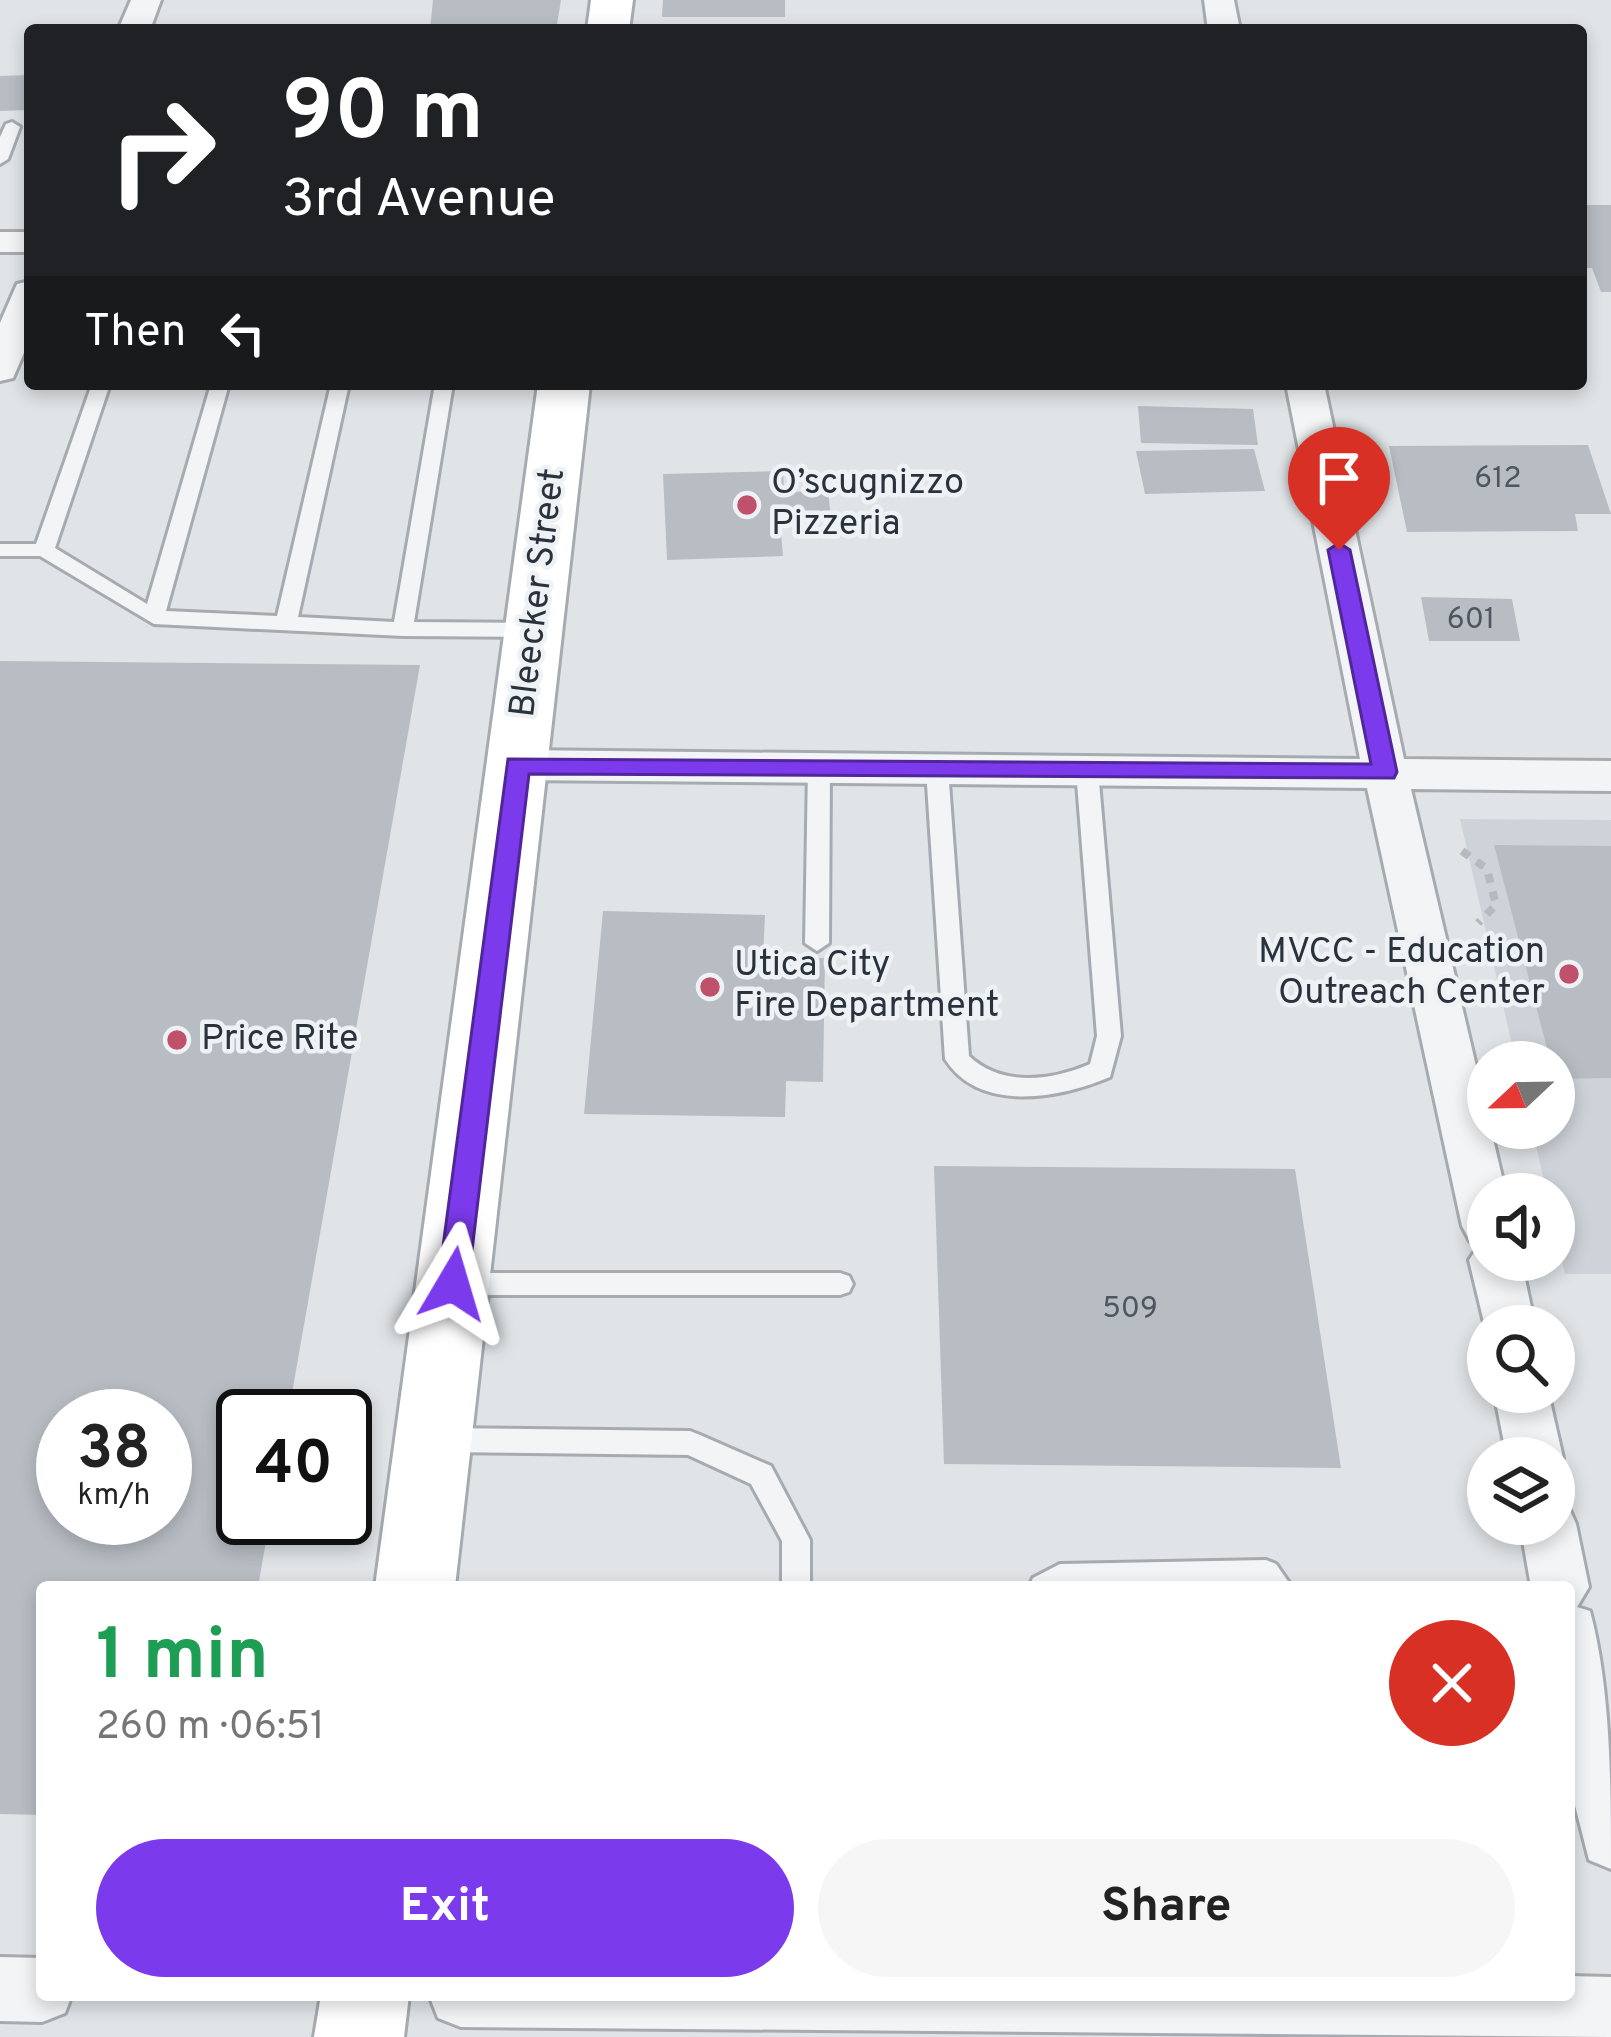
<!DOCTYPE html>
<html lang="en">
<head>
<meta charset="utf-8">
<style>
	body { margin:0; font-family:Overpass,sans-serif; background:#f6f6f6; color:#222; height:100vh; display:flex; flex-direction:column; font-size:45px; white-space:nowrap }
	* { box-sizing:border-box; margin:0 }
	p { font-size:39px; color:#767676 }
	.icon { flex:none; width:66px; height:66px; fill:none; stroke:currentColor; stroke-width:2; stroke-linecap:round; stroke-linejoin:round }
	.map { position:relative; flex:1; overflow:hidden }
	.details { position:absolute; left:36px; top:1581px; width:1539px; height:420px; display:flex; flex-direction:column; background:#fff; border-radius:12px; box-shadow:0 6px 18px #0003 }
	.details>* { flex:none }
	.guide { position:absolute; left:24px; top:24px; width:1563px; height:366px; border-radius:12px; box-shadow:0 6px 18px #0003; background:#202124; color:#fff; overflow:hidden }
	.needle { width:78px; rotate:248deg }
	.fabs { position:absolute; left:1467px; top:1041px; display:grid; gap:24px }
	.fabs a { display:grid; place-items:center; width:108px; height:108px; border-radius:50%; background:#fff; box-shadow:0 6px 18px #0003; font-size:60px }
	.speed { position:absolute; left:36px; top:1389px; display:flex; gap:24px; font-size:60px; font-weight:700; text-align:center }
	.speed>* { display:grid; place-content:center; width:156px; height:156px; border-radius:50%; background:#fff; box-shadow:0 6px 18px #0003; line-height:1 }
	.speed small { font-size:30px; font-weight:400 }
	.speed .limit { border:6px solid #111; border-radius:18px; background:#fff; color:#111 }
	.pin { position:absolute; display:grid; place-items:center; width:102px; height:102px; color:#fff; margin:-123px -51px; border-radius:50% 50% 50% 0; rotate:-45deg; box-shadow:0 0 12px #0007 }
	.pin .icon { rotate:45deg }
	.me { position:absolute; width:132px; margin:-66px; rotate:7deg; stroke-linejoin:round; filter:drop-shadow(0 0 9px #0008) }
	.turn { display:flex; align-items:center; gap:42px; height:252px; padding:0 60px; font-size:54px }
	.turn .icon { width:156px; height:156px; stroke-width:2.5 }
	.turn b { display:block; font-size:84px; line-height:102px }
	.then { display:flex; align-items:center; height:114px; padding:0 60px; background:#0003; gap:24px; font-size:45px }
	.round { display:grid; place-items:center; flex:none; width:126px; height:126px; border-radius:63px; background:#f6f6f6 }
	.overview { display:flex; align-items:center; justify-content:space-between; height:204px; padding:0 60px }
	h1 { font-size:72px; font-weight:700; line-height:90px; color:#1e9e55 }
	.button { display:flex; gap:24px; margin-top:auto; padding:24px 60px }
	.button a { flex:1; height:138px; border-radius:72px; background:#7c3aed; color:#fff; font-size:48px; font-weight:700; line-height:138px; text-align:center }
	.button a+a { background:#f6f6f6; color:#222 }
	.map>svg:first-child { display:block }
	.built { fill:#ced3d9 }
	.building { fill:#b8bdc4; fill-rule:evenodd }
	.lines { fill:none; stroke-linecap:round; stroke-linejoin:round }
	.lane-casing { stroke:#a6abb1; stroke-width:6 }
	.street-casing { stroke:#a6abb1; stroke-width:6 }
	.secondary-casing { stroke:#a6abb1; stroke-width:6 }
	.path { stroke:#b6babe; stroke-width:8; stroke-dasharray:9 9; stroke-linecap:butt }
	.lane { fill:#f2f4f6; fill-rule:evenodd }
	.street { fill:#f2f4f6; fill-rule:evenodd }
	.secondary { fill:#fff; fill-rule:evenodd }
	.route { fill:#7c3aed; stroke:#51269a; stroke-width:3 }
	.poi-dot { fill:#c0516d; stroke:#eff2f5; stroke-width:4.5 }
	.labels { text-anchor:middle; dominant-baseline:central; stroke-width:9; stroke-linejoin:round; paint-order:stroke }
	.number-label { font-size:30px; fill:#4e565f }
	.poi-label { font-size:36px; fill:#2a333d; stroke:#eff2f5; text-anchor:start }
	.street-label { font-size:36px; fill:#2a333d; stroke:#eff2f5 }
</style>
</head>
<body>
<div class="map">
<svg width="1611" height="2037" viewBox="0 0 1611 2037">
	<rect width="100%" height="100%" fill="#e0e4e7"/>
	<path class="built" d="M1460,819l151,1v454h-46l-11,-49v-31h-7l-15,-66h22v-66h-38z"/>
	<path class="building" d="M433,0h128l-5,30h-126z
		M663,0h122v17h-123z
		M30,75v35l-30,1v-35z
		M1581,205h30v87h-10l-9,-24h-11z
		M1138,406l115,3 5,36 -117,-2z
		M1588,445l23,69h-36l3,17 -171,1 -18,-86z
		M1254,449l11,42 -120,3 -9,-43z
		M783,471l1,21 44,-1 3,27 -51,2 3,36 -116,4 -4,-86z
		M1421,597l91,2 8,42h-91z
		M0,661l420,4 -132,751h-45v102h27l-12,69h-216v228l-42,-1zM63,1416h102v102h-102z
		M1494,845l117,1v232l-56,1z
		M603,911l162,4 -2,42 62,1 -2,124 -37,-1 -1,36 -201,-3z
		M934,1166l361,3 46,299 -397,-4z"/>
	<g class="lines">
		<g class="lane-casing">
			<path id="lane" d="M12,122l8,5 -12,32 -8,5v-27l6,-13z
				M92,384h18l-55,164 92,56 64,-220h18l-63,227 111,5 54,-232h18l-51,233 96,5 41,-238h18l-39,238 120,1 10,7 -10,7 -131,-1 -249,-12 -114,-68h-40v-12h36z
				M819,761l11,7 -1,175 -12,8 -12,-8 3,-175z
				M937,762l11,7 21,287c33,31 82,25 121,8l7,-28 -21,-266 11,-7 11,7 23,266 -11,41c-50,21 -130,37 -165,-18l-19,-290z
				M461,1273h379l9,3 4,8 -4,8 -9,3h-379l-9,-3 -4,-8 4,-8z
				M441,1428l249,3 10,4 71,31 39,74v47h-28v-46l-31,-57 -63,-29 -247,-3 -10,-4 -4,-8 4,-8z
				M1266,1560l10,4 16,23h-263l4,-9 27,-14z"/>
		</g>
		<g class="street-casing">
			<path id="street" d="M131,0h30l-11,30h-32z
				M1204,0h30l6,30h-32z
				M0,232h30v20h-30z
				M30,281v58l-17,39 -13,3v-58l17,-39z
				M1286,384h38l80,375 207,2v30l-200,-2 95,405h-18v66h33l14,66h-47v13l-19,-79 11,-16 -10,-3 -8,-15 -95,-438 -850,-8 -15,-5 -7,-10 7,-10 15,-5 843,9z
				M1494,1392h54l15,66 -8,17 -1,-17h-47z
				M1554,1501l14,5 8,18 13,63 -12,20 13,4c21,78 21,175 21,258l-22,-9 -20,-78v-195h-38l-11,-63h34z
				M0,1957l42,1v37h30l-7,18 -23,9 -42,-1z
				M1569,1976l42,1v60l-1150,-10 -23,-9 -9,-23h1140z"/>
		</g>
		<g class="secondary-casing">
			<path id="secondary" d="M591,0h42l-4,30h-42z
				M538,384h52l-135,1203h-80z
				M321,1995h88l-5,42h-90z"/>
		</g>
		<path class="path" d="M1462,851l25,18 9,36 -18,18"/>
		<use href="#lane" class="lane"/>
		<use href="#street" class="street"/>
		<use href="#secondary" class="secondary"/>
	</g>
	<path class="route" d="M1339,543l11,7 47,222 -3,6 -865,-4 -61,510 -4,8h-22l-4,-8 70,-525 863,5 -43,-214z"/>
	<g class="poi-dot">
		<circle cx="747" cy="505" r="12"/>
		<circle cx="1569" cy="974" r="12"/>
		<circle cx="710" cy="987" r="12"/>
		<circle cx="177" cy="1040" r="12"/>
	</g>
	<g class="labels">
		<g class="number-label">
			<text x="1498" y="479">612</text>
			<text x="1471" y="620">601</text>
			<text x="1130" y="1309">509</text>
		</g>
		<g class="poi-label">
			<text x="771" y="484">O’scugnizzo<tspan x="771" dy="41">Pizzeria</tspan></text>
			<text x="1545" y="953" text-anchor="end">MVCC - Education<tspan x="1545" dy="41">Outreach Center</tspan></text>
			<text x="734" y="966">Utica City<tspan x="734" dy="41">Fire Department</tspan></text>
			<text x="201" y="1040">Price Rite</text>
		</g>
		<g class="street-label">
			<text transform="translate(539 593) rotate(-83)">Bleecker Street</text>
		</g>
	</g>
</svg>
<div class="fabs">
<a><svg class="needle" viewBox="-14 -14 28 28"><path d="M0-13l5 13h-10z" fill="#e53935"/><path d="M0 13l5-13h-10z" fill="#767676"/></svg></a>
<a><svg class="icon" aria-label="sound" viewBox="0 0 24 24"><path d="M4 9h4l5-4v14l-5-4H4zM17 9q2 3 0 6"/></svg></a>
<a><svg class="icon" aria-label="search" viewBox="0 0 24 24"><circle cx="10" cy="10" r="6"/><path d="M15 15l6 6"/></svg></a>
<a><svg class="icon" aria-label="layers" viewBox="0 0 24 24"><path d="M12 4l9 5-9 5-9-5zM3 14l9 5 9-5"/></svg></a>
</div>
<div class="speed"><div>38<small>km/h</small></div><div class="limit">40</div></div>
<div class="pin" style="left:1339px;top:550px;background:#d93025"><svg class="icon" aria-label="arrive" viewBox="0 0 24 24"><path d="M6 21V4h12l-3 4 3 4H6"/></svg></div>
<svg class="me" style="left:453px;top:1284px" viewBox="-20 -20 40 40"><path d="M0-17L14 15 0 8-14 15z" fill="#7c3aed" stroke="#fff" stroke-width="4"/></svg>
<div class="guide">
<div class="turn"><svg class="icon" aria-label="right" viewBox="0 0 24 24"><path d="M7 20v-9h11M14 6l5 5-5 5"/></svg><div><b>90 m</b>3rd Avenue</div></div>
<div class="then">Then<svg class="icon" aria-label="left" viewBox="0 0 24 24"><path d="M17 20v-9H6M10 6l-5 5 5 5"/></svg></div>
</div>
<section class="details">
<div class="overview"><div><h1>1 min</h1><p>260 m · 06:51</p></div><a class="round" style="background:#d93025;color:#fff"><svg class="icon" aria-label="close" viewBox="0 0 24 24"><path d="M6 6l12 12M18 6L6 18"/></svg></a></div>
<div class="button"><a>Exit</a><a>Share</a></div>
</section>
</div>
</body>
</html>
